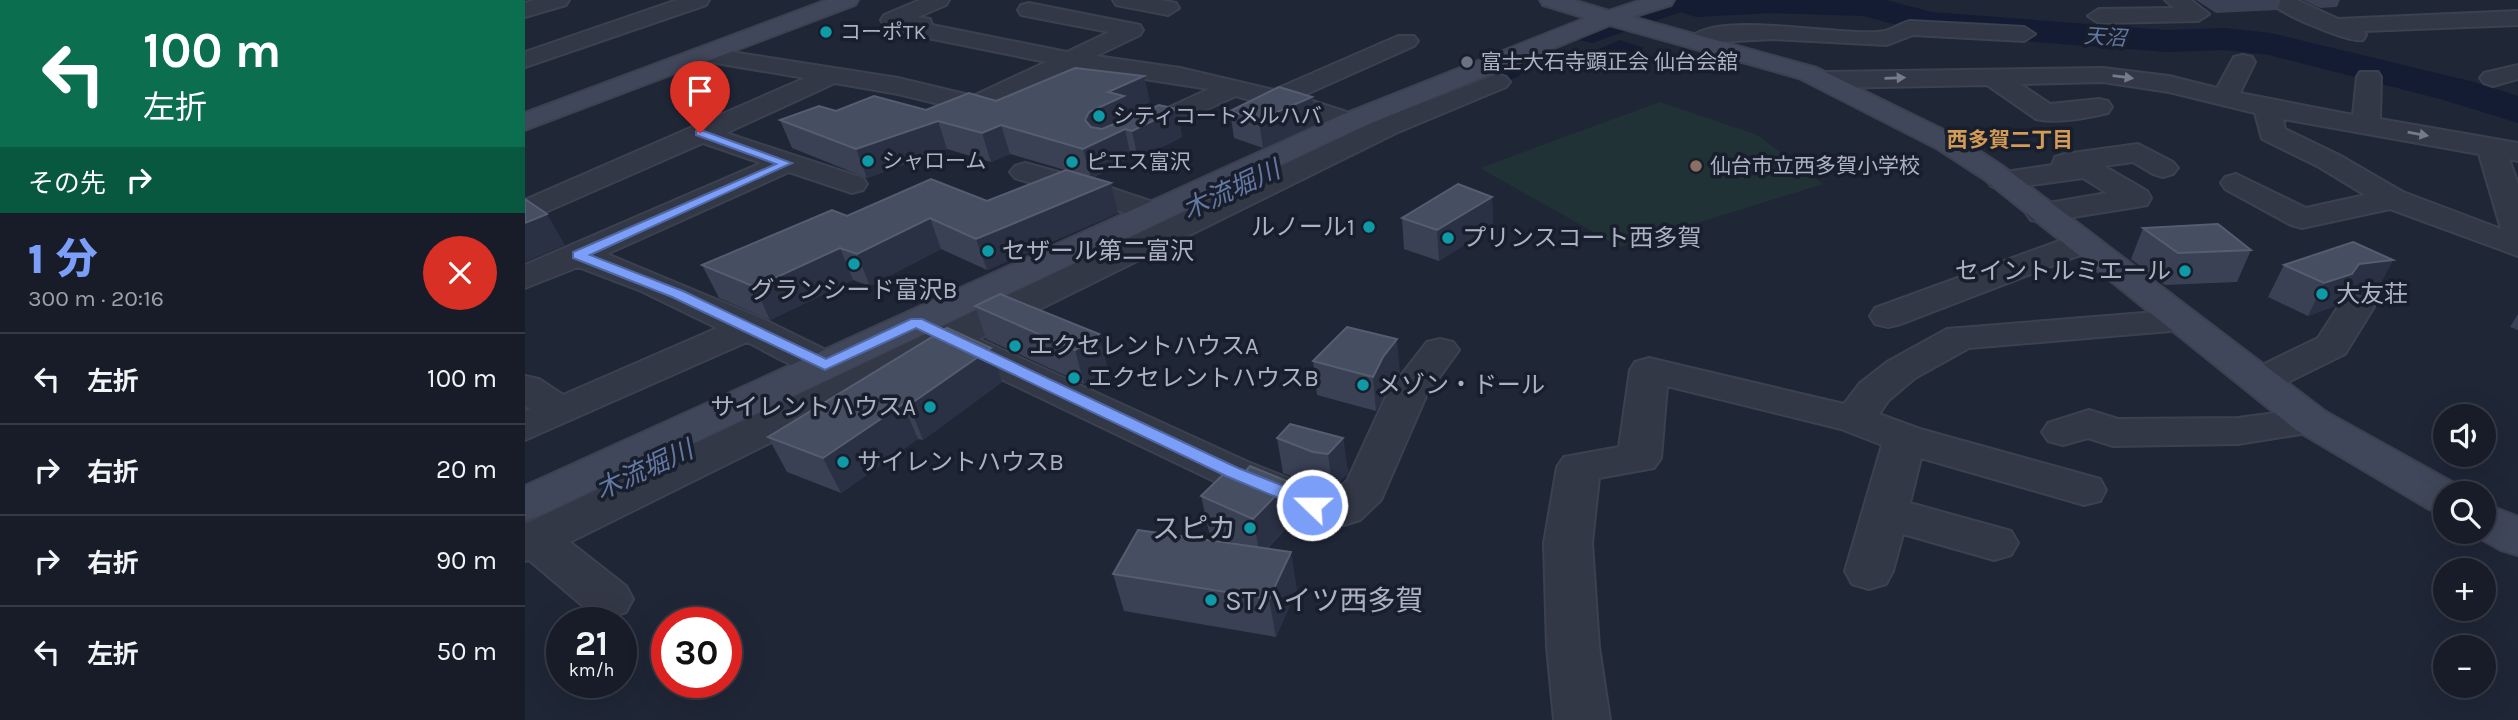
<!DOCTYPE html>
<html lang="ja">
<head>
<meta charset="utf-8">
<style>
	body { margin:0; font-family:Karla,"Noto Sans JP",sans-serif; background:#242934; color:#f1f3f6; height:100vh; display:flex; flex-direction:column; font-size:26px; white-space:nowrap }
	* { box-sizing:border-box; margin:0 }
	p { font-size:23px; color:#9ea1a8 }
	.icon { flex:none; width:38px; height:38px; fill:none; stroke:currentColor; stroke-width:2; stroke-linecap:round; stroke-linejoin:round }
	.map { position:relative; flex:1; overflow:hidden }
	.side { display:flex; flex-direction:column; background:#171c28; width:525px }
	.side>* { flex:none }
	.guide { background:#0b6e4f; color:#fff; overflow:hidden }
	.tools { position:absolute; left:1908px; top:404px; display:grid; gap:14px }
	.tools a { display:grid; place-items:center; width:63px; height:63px; border-radius:50%; background:#171c28; box-shadow:0 7px 28px #0002,0 0 0 2px #363a45; font-size:35px }
	.speed { position:absolute; left:21px; top:607px; display:flex; gap:14px; font-size:35px; font-weight:700; text-align:center }
	.speed>* { display:grid; place-content:center; width:91px; height:91px; border-radius:50%; background:#171c28; box-shadow:0 7px 28px #0002,0 0 0 2px #363a45; line-height:1 }
	.speed small { font-size:18px; font-weight:400 }
	.speed .limit { border:10px solid #d22; background:#fff; color:#111 }
	.pin { position:absolute; display:grid; place-items:center; width:60px; height:60px; color:#fff; margin:-72px -30px; border-radius:50% 50% 50% 0; rotate:-45deg; box-shadow:0 0 7px #0007 }
	.pin .icon { rotate:45deg }
	.me { position:absolute; width:77px; margin:-38px; rotate:292deg; stroke-linejoin:round; filter:drop-shadow(0 0 5px #0008) }
	.turn { display:flex; align-items:center; gap:24px; height:147px; padding:0 28px; font-size:32px }
	.turn .icon { width:91px; height:91px; stroke-width:2.5 }
	.turn b { display:block; font-size:49px; line-height:60px }
	.then { display:flex; align-items:center; height:66px; padding:0 28px; background:#0003; gap:14px; font-size:26px }
	.round { display:grid; place-items:center; flex:none; width:74px; height:74px; border-radius:37px; background:#242934 }
	.overview { display:flex; align-items:center; justify-content:space-between; height:119px; padding:0 28px }
	h1 { font-size:42px; font-weight:800; line-height:52px; color:#7b9ef9 }
	ul { padding:0; list-style:none }
	li { display:flex; align-items:center; gap:21px; height:91px; padding:0 28px; border-top:2px solid #363a45 }
	li div { flex:1 }
	li b { display:block; font-size:26px }
	li em { font-style:normal }
	main { display:flex; flex:1; min-height:0 }
	.map>svg:first-child { display:block }
	.green { fill:#213237 }
	.water { fill:#131c33 }
	.lines { fill:none; stroke-linecap:round; stroke-linejoin:round }
	.river { fill:#131c33; fill-rule:evenodd }
	.street-casing { stroke:#3c4150; stroke-width:4 }
	.secondary-casing { stroke:#3c4150; stroke-width:4 }
	.street { fill:#323846; fill-rule:evenodd }
	.secondary { fill:#40475a; fill-rule:evenodd }
	.wall { fill:#3a4155 }
	.shaded-wall { fill:#2a3144 }
	.building { fill:#464e61; stroke:#565d71; stroke-width:2 }
	.oneway { fill:#757b8b }
	.route { fill:#7b9ef9; stroke:#5067a2; stroke-width:2 }
	.culture-dot { fill:#0f9aa8; stroke:#181e2b; stroke-width:2.5 }
	.worship-dot { fill:#6b7280; stroke:#181e2b; stroke-width:2.5 }
	.education-dot { fill:#8d6e63; stroke:#181e2b; stroke-width:2.5 }
	.labels { text-anchor:middle; dominant-baseline:central; stroke-width:7; stroke-linejoin:round; paint-order:stroke }
	.far-poi-label { font-size:21px; fill:#acb2c4; stroke:#181e2b; text-anchor:start }
	.far-water-label { font-size:21px; font-style:italic; fill:#6478a4; stroke:#181e2b }
	.far-neighbourhood-label { font-size:21px; font-weight:bold; fill:#d49b57; stroke:#181e2b }
	.poi-label { font-size:24px; fill:#acb2c4; stroke:#181e2b; text-anchor:start }
	.water-label { font-size:26px; font-style:italic; fill:#6478a4; stroke:#181e2b }
	.near-poi-label { font-size:28px; fill:#acb2c4; stroke:#181e2b; text-anchor:end }
</style>
</head>
<body>
<main>
<section class="side">
<div class="guide">
<div class="turn"><svg class="icon" aria-label="left" viewBox="0 0 24 24"><path d="M17 20v-9H6M10 6l-5 5 5 5"/></svg><div><b>100 m</b>左折</div></div>
<div class="then">その先<svg class="icon" aria-label="right" viewBox="0 0 24 24"><path d="M7 20v-9h11M14 6l5 5-5 5"/></svg></div>
</div>
<div class="overview"><div><h1>1 分</h1><p>300 m · 20:16</p></div><a class="round" style="background:#d93025;color:#fff"><svg class="icon" aria-label="close" viewBox="0 0 24 24"><path d="M6 6l12 12M18 6L6 18"/></svg></a></div>
<ul>
<li><svg class="icon" aria-label="left" viewBox="0 0 24 24"><path d="M17 20v-9H6M10 6l-5 5 5 5"/></svg><div><b>左折</b></div><em>100 m</em></li>
<li><svg class="icon" aria-label="right" viewBox="0 0 24 24"><path d="M7 20v-9h11M14 6l5 5-5 5"/></svg><div><b>右折</b></div><em>20 m</em></li>
<li><svg class="icon" aria-label="right" viewBox="0 0 24 24"><path d="M7 20v-9h11M14 6l5 5-5 5"/></svg><div><b>右折</b></div><em>90 m</em></li>
<li><svg class="icon" aria-label="left" viewBox="0 0 24 24"><path d="M17 20v-9H6M10 6l-5 5 5 5"/></svg><div><b>左折</b></div><em>50 m</em></li>
</ul>
</section>
<div class="map">
<svg width="1993" height="720" viewBox="0 0 1993 720">
	<rect width="100%" height="100%" fill="#1f2636"/>
	<path class="green" d="M1135,102l97,33 66,49 -203,63 -140,-79z"/>
	<path class="water" d="M1095,40l24,8 -50,21 -24,-8z"/>
	<g class="lines">
		<path class="river" d="M1123,0h238l46,12 235,18 58,-2 45,5 200,48 48,15v27l-78,-24 -171,-44 -44,-5 -58,2 -236,-18 -68,-18 -90,-3 -77,4 -15,-5 -89,31 -13,-3 -6,-8 6,-8z
			M980,55l14,3 6,9 -6,9 -161,71 -86,42 -17,5 -17,-5 -7,-10 7,-10 88,-42z"/>
		<g class="street-casing">
			<path id="street" d="M10,0h34l-3,5 -41,12v-14z
				M152,0h32l-3,5 -181,62v-15z
				M395,0h29l-3,5 -28,12 12,2 2,6 135,27 42,-20 -88,-17 -3,-5 3,-5 8,-2 111,22 3,5 -3,5 -44,21 84,12 94,22 124,-54h16l4,5 -4,5 -114,51 59,19 4,6 -4,6 -10,2 -113,-34 -106,48 -10,-2 -4,-6 4,-6 89,-41 -136,-21 -97,45 -78,-19 -63,-11 -109,50 137,45 4,6 -4,6 -11,3 -63,-21 -182,82 156,65 77,38 5,8 -5,8c-31,8 -65,-18 -93,-31l-222,98v-29l5,-2 -5,-3v-30l14,3 24,16 154,-67 -76,-37 -63,-24 -53,21v-23l236,-102 -58,-20 -178,78v-21l280,-122 -107,-18 -4,-5 4,-5 8,-2 192,30 75,18 73,-34 -143,-29 -3,-5 -16,-3 -3,-5 3,-5z
				M588,0h47l16,3 3,5 -11,7 -52,-10z
				M1640,0h26l18,14 -11,7 -99,2 -11,-7 11,-7 75,-1z
				M1743,0h29l41,19 180,-8v14l-154,6 2,4 -3,5c-14,3 -86,-27 -95,-40z
				M1385,21l114,6 11,7 -11,7 -111,-6 -26,10 -114,-6 -57,3 -17,6 -8,-2 -4,-5c24,-34 159,-2 198,-10 8,-2 16,-8 25,-10z
				M1718,55l9,2 3,5 -15,31 113,22 4,-38 3,-5h18l3,5 -1,42 138,24v18l-9,-2 9,25v72l-128,-47 -88,19 -11,-3 -66,-36 -4,-6 4,-6 11,-3 70,34 59,-13 -46,-28 -57,-28 -7,-26 -86,-21 -66,-10 -83,2 30,20 49,-5 9,2 4,6 -4,6c-21,5 -51,11 -72,6l-49,-34 -160,3 -9,-3 -4,-5 4,-5 9,-3 276,-4 66,8 48,12 17,-31zM1758,119l196,35 22,75 -98,-37 -64,-37 -54,-26z
				M1993,65v14l-25,7 -9,-3 -4,-5 4,-5z
				M972,74l9,3 4,5 -4,5 -110,46 -417,206 269,123 70,28 16,2 13,-11 41,-89 39,-50 13,-3 13,3 6,8 -32,44 -46,106 -21,20 -16,5 -48,-9 -80,-34 -267,-128 -379,188 56,44 7,13 -7,13 -18,6 -18,-6 -61,-52 -4,1v-37l851,-403z
				M1613,144l35,18 5,6 -5,6 -10,3 -10,-3 -20,-12 -29,4 43,25 4,7 -4,7 -11,2 -94,15 -11,-2 -5,-7 5,-7 76,-13 -24,-15 -81,11 -11,-3 -4,-6 4,-6 61,-9 3,-8 10,-3z
				M500,163l59,16 81,27 5,7 -5,7 -11,2 -139,-44 -5,-6 5,-6z
				M1556,233l12,3 4,7 -4,7 -192,74 -13,3 -13,-3 -5,-8 5,-8z
				M1831,296l13,3 5,8 -29,47 -71,35 -14,4 -14,-4 -6,-8 6,-8 72,-35 25,-39z
				M1656,310l13,3 5,8 -5,8 -225,19 -54,30 -27,23 -9,13 41,15 180,50 6,11 -6,11 -16,4 -163,-47 -11,45 101,28 7,12 -7,12 -17,5 -91,-26 -10,37 -7,13 -17,5 -17,-5 -7,-13 37,-126 -41,-16 -174,-43 -6,72 -7,10 -55,10 -7,65 7,104 11,73h-56l-7,-73 -3,-104 13,-76 7,-10 55,-10 11,-77 5,-8 14,-4 195,46 16,-21 27,-21 60,-33z
				M1786,408l15,4 6,9 -6,9 -88,14 -125,2 -25,-8 -25,7 -15,-4 -6,-9 6,-9 41,-13 29,9 120,-1z"/>
		</g>
		<g class="secondary-casing">
			<path id="secondary" d="M302,0h31l-3,5 -330,125v-17z
				M1015,0h33l36,11 33,-11h32l-3,5 -39,12 185,51 141,69 46,30 322,245 135,75 4,7h-20v19l-16,-4 -133,-79 -312,-251 -46,-30 -139,-71 -189,-53 -251,103 -818,387 -16,5v-34l814,-370 247,-98 -43,-13z
				M1958,503l35,14v38l-17,-5 -32,-18h14z"/>
		</g>
		<use href="#street" class="street"/>
		<use href="#secondary" class="secondary"/>
	</g>
	<path class="wall" d="M1671,0h85l-4,10 -61,3z
		M1778,0h37l-3,7 -17,1z
		M471,101l154,1 -23,11 2,5 48,-9 5,28 -44,22 -7,-2 -39,21 19,5 7,30 -131,57 -46,-21 -71,37 -17,-6 -83,40 -51,-22 -17,-33 145,-49 140,-15 78,-31 -55,-16 -19,8 -44,-13 -80,29 -75,-30 -12,-28 56,-9 90,-1z
		M705,111l86,13 -53,24 -29,-10z
		M967,197l1,30 -54,34 -35,-12 -2,-31z
		M1618,228l108,22 -14,32 -72,3 -34,-26z
		M1868,260l-17,32 -34,4 -7,10 -27,10 -40,-19 16,-32z
		M475,294l108,74 -24,16 -98,-45 -11,-33z
		M1993,314v16l-8,-3z
		M466,348l11,34 -79,58 -5,-1 -77,54 -54,-21 -19,-35z
		M788,361l87,12 -14,18 -10,20 -59,-16z
		M752,438h66l5,35 -15,16 -14,-2 -36,-14z
		M720,472l44,10 6,37 -28,30 30,40 -21,48 -152,-26 -11,-37 123,-30 -27,-12 -8,-36z"/>
	<path class="shaded-wall" d="M619,76l6,26 -23,11 3,10 -5,6 6,28 -40,21 -8,-29 2,-29 4,-8 19,-20z
		M787,97l4,27 -53,24 -4,-28z
		M652,109l5,28 -44,22 -6,-28z
		M413,121l9,28 -80,29 -11,-29z
		M476,125l9,29 -19,8 -9,-29z
		M586,183l7,30 -131,57 -11,-31z
		M967,197l1,30 -54,34 -2,-31z
		M22,214l18,31 -40,17v-39z
		M405,218l11,31 -71,37 -13,-32z
		M315,248l13,32 -83,40 -15,-33z
		M1868,260l-17,32 -34,4 -7,10 -27,10 16,-33 35,-19z
		M574,334l9,34 -24,16 -9,-34z
		M872,339l3,34 -14,18 -10,20 -3,-34 10,-20z
		M466,348l11,34 -79,58 -14,-35z
		M378,404l15,35 -77,54 -18,-35z
		M818,438l5,35 -15,16 -5,-35z
		M764,482l6,37 -35,36 -7,-36z
		M766,552l6,37 -21,48 -7,-38z"/>
	<path class="building" d="M550,68l69,8 -36,16 16,4 -35,16 -4,8 6,7 11,2 57,-24 18,4 -45,22 -7,-2 -42,20 -82,-24 -19,8 -44,-12 -82,28 -76,-29 39,-14 17,5 38,-15 52,14 43,-17 27,8z
		M754,87l33,10 -53,23 -29,-9z
		M541,170l45,13 -135,56 -46,-21 -73,36 -17,-6 -85,39 -53,-22 130,-55 15,6 84,-37 56,22z
		M933,184l34,13 -55,33 -35,-12z
		M0,199l22,15 -22,9z
		M1693,224l33,26 -73,3 -35,-25z
		M1828,242l40,18 -34,4 -7,10 -28,9 -40,-18z
		M475,294l99,40 -24,16 -100,-44z
		M822,327l50,12 -14,18 -10,20 -60,-16z
		M422,328l44,20 -82,57 -6,-1 -80,54 -55,-21z
		M765,424l53,14 -15,16 -15,-2 -36,-14z
		M707,466l13,6 5,-6 39,16 -36,37 -52,-23z
		M613,530l153,22 -22,47 -156,-25z"/>
	<defs><path id="oneway-solid" d="M-6-.8H1V-3.2L6.5 0L1 3.2V.8H-6Z" transform="scale(1.75)"/></defs>
	<g class="oneway">
		<use href="#oneway-solid" transform="translate(1598 77) rotate(7)"/>
		<use href="#oneway-solid" transform="translate(1370 78) rotate(-2)"/>
		<use href="#oneway-solid" transform="translate(1893 134) rotate(10)"/>
	</g>
	<path class="route" d="M171,131h8l88,32 -202,92 93,36 143,68 85,-40h11l316,149 81,32 2,5 -2,4h-14l-79,-33 -310,-148 -91,42 -153,-73 -99,-39v-6l203,-88 -80,-29z"/>
	<g class="culture-dot">
		<circle cx="301" cy="32" r="7"/>
		<circle cx="574" cy="116" r="7"/>
		<circle cx="343" cy="161" r="7"/>
		<circle cx="547" cy="162" r="7"/>
		<circle cx="844" cy="227" r="7"/>
		<circle cx="923" cy="238" r="7"/>
		<circle cx="463" cy="251" r="7"/>
		<circle cx="329" cy="264" r="7"/>
		<circle cx="1660" cy="271" r="7"/>
		<circle cx="1797" cy="294" r="7"/>
		<circle cx="490" cy="346" r="7"/>
		<circle cx="549" cy="378" r="7"/>
		<circle cx="838" cy="385" r="7"/>
		<circle cx="405" cy="407" r="7"/>
		<circle cx="318" cy="462" r="7"/>
		<circle cx="725" cy="528" r="7"/>
		<circle cx="686" cy="600" r="7"/>
	</g>
	<circle class="worship-dot" cx="942" cy="62" r="7"/>
	<circle class="education-dot" cx="1171" cy="166" r="7"/>
	<g class="labels">
		<g class="far-poi-label">
			<text x="315" y="32">コーポTK</text>
			<text x="956" y="62">富士大石寺顕正会 仙台会舘</text>
			<text x="588" y="116">シティコートメルハバ</text>
			<text x="357" y="161">シャローム</text>
			<text x="561" y="162">ピエス富沢</text>
			<text x="1185" y="166">仙台市立西多賀小学校</text>
		</g>
		<g class="far-water-label">
			<text transform="translate(1580 37) rotate(4)">天沼</text>
		</g>
		<g class="far-neighbourhood-label">
			<text x="1485" y="140">西多賀二丁目</text>
		</g>
		<g class="poi-label">
			<text x="830" y="227" text-anchor="end">ルノール1</text>
			<text x="937" y="238">プリンスコート西多賀</text>
			<text x="477" y="251">セザール第二富沢</text>
			<text x="1646" y="271" text-anchor="end">セイントルミエール</text>
			<text x="329" y="290" text-anchor="middle">グランシード富沢B</text>
			<text x="1811" y="294">大友荘</text>
			<text x="504" y="346">エクセレントハウスA</text>
			<text x="563" y="378">エクセレントハウスB</text>
			<text x="852" y="385">メゾン・ドール</text>
			<text x="391" y="407" text-anchor="end">サイレントハウスA</text>
			<text x="332" y="462">サイレントハウスB</text>
		</g>
		<g class="water-label">
			<text transform="translate(706 190) rotate(-25)">木流堀川</text>
			<text transform="translate(119 470) rotate(-25)">木流堀川</text>
		</g>
		<g class="near-poi-label">
			<text x="711" y="528">スピカ</text>
			<text x="700" y="600" text-anchor="start">STハイツ西多賀</text>
		</g>
	</g>
</svg>
<div class="tools">
<a><svg class="icon" aria-label="sound" viewBox="0 0 24 24"><path d="M4 9h4l5-4v14l-5-4H4zM17 9q2 3 0 6"/></svg></a>
<a><svg class="icon" aria-label="search" viewBox="0 0 24 24"><circle cx="10" cy="10" r="6"/><path d="M15 15l6 6"/></svg></a>
<a>+</a>
<a>−</a>
</div>
<div class="speed"><div>21<small>km/h</small></div><div class="limit">30</div></div>
<div class="pin" style="left:175px;top:133px;background:#d93025"><svg class="icon" aria-label="arrive" viewBox="0 0 24 24"><path d="M6 21V4h12l-3 4 3 4H6"/></svg></div>
<svg class="me" style="left:787px;top:505px" viewBox="-20 -20 40 40"><circle r="17" fill="#7b9ef9" stroke="#fff" stroke-width="3"/><path d="M0-11L8 9 0 5-8 9z" fill="#fff"/></svg>
</div>
</main>
</body>
</html>
